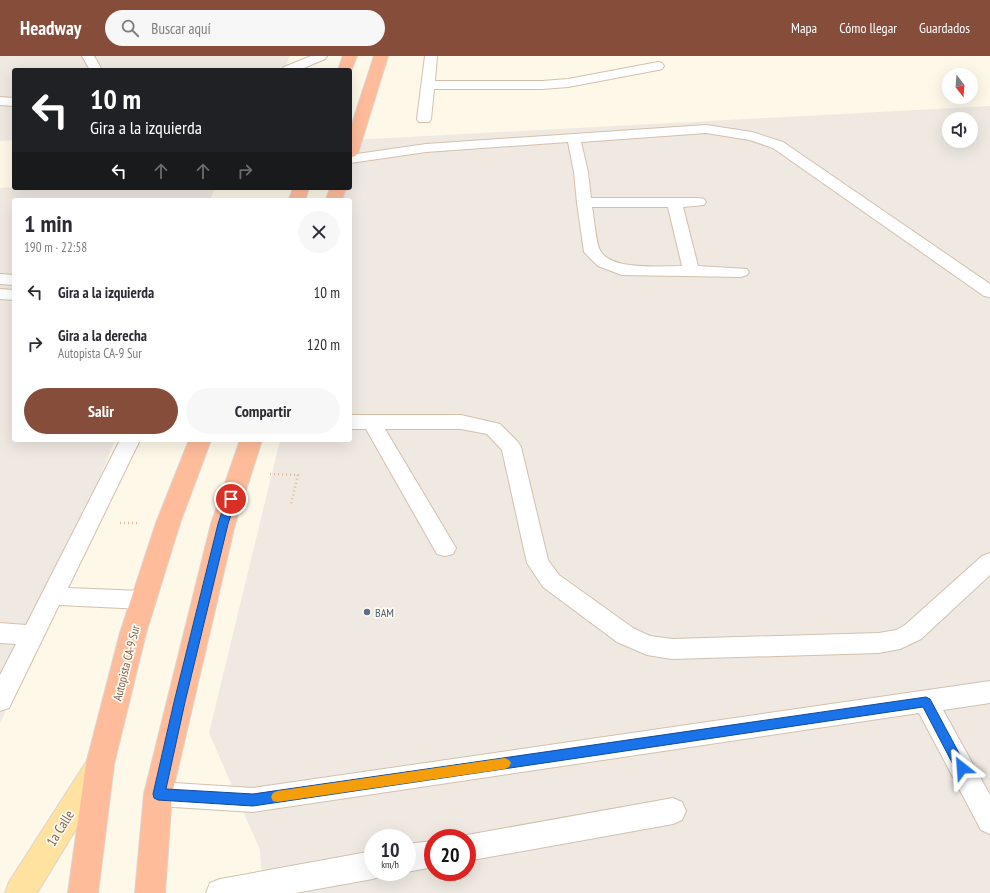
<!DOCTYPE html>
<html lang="es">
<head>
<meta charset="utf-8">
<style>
	body { margin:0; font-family:"PT Sans Narrow",sans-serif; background:#f7f7f7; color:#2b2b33; height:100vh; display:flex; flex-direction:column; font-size:15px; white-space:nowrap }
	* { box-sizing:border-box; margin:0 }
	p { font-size:13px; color:#7c7c81 }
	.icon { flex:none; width:22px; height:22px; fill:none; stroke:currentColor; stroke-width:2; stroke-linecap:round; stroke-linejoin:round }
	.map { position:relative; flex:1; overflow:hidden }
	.sheet { position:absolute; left:12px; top:142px; width:340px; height:244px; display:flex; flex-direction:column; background:#fff; border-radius:4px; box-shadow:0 4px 16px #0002 }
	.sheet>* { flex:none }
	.hud { position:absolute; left:12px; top:12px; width:340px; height:122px; border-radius:4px; box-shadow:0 4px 16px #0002; background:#202124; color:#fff; overflow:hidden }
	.needle { width:26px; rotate:163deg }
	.tools { position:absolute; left:942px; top:12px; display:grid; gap:8px }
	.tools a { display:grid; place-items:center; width:36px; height:36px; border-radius:50%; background:#fff; box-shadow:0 4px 16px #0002; font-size:20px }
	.speed { position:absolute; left:364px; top:773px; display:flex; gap:8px; font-size:20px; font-weight:700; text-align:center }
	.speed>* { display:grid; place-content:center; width:52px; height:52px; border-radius:50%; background:#fff; box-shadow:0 4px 16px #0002; line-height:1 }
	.speed small { font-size:10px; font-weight:400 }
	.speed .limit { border:6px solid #d22; background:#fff; color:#111 }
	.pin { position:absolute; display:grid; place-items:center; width:34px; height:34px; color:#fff; margin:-17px; border:2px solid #fff; border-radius:50%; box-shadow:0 1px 4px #0007 }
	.me { position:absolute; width:44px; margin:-22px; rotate:332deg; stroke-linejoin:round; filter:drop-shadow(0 0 3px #0008) }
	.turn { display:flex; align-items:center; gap:14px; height:84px; padding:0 12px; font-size:18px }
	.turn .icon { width:52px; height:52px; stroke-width:2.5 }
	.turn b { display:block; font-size:28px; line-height:34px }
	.lanes { display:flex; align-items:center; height:38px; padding:0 12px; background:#0003; justify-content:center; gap:20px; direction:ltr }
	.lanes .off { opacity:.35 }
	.round { display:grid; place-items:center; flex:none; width:42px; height:42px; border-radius:21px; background:#f7f7f7 }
	.overview { display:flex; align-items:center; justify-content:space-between; height:68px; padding:0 12px }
	h1 { font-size:24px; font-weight:800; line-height:30px }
	.primary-button { display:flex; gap:8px; margin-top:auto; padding:8px 12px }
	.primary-button a { flex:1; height:46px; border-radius:24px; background:#854d3a; color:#fff; font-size:16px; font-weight:800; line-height:46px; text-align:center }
	.primary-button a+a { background:#f7f7f7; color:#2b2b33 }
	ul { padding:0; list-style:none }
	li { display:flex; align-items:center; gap:12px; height:52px; padding:0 12px }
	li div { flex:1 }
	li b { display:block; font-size:15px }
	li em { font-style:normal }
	header { display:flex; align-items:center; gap:24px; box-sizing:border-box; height:56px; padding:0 20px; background:#854d3a; color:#fff }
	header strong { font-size:19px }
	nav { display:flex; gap:22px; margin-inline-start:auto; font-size:14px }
	.search { width:280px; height:36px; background:#f7f7f7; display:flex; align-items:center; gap:10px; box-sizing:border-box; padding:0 14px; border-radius:22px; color:#7c7c81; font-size:15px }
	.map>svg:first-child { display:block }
	.industrial { fill:#efe9e2; fill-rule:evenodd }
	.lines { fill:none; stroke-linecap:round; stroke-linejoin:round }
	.lane-casing { stroke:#d3c0ac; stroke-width:2 }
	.primary-casing { stroke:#ddd5d0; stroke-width:2 }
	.highway-casing { stroke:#ddd5d0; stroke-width:2 }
	.path { stroke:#ddbc9f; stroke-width:2.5; stroke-dasharray:1 3; stroke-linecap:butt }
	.lane { fill:#fff; fill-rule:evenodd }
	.primary { fill:#ffe29f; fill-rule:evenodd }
	.highway { fill:#febc9a; fill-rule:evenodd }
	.route { fill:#1a73e8; stroke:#114b97 }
	.slow { fill:#f59e0b }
	.service-dot { fill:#5c6f8a; stroke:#fffbf1; stroke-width:1.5 }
	.labels { text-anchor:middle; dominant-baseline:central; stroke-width:3.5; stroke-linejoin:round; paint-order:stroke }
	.service-label { font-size:12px; fill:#4e5e75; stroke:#fffbf1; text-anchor:start }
	.street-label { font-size:12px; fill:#7d5f49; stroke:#fffbf1 }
	.near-street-label { font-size:14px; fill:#7d5f49; stroke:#fffbf1 }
</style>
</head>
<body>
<header>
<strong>Headway</strong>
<div class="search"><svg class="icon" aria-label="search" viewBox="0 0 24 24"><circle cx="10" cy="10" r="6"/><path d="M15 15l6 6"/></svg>Buscar aquí</div>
<nav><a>Mapa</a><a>Cómo llegar</a><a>Guardados</a></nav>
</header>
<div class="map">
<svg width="990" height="837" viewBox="0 0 990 837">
	<rect width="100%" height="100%" fill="#fef8e9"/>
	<path class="industrial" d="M0,0h290l-6,14h-270v70l-14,1z
		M990,50v787h-727l-3,-43 -51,-117 71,-293h70v-240h-13l3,-12h10v-41l2,-7zM949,63h22v22h-22zM373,782h34v34h-34zM433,782h34v34h-34z
		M14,131l201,1 -5,12h-196v240h101l-89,223 -26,61v-536z"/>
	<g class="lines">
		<g class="lane-casing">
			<path id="lane" d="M82,0h12l8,14h-12z
				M311,0h16l-2,3 -26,11h-17l2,-3z
				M425,0h12l-2,25h107l26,-2 90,-17 4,1 2,3 -2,3 -4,1 -90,17 -26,2h-108l-3,30 -2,3h-10l-2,-3z
				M0,41l14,1v8l-14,-1z
				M706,69l46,7 31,10 207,142v13l-6,-1 -211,-148 -23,-8 -44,-7 -125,9 7,30 3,26h108l5,1 2,3 -2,3 -21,2 15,59 49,3 2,3 -2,3 -6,2 -119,-2 -24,-9 -14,-14 -7,-49 -3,-31 -6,-30 -142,10 -76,11v-8l76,-11zM592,151h76l14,59c-21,0 -72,5 -82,-16 -4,-6 -6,-34 -8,-43z
				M0,218l14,1v10l-14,-1z
				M0,233l14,1v10l-14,-1z
				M350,359h111l39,9 18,18 3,5 27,113 11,15 74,53 17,8 22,3 207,-6 17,-3 9,-5 77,-69 8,-3v22l-69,64 -21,10 -21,4 -207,6 -25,-4 -30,-13 -74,-55 -16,-24 -25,-113 -15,-16 -26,-5h-76l71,119 -3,6 -8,2 -8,-2 -71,-125h-16z
				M120,384h20l-72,148 75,3 8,3 3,6 -3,6 -8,3 -84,-4 -50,103 -9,3v-36l16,-31 -16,-1v-20l26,2z
				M990,625v22l-47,7 47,85v39l-9,-4 -62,-117 -666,99 -95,-6 -9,-3 -4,-9 4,-9 9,-3 95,6z
				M673,742l9,4 4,9 -4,9 -9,4 -206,37v-23h-8l8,-3z
				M433,785v26l-26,5v-28z
				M373,795v21h11l-1,3 -10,4 -78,14h-89l4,-10 10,-4z"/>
		</g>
		<g class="primary-casing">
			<path id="primary" d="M98,699l10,4 4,9 -4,9 -71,116h-32l4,-11 79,-123z"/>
		</g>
		<g class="highway-casing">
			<path id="highway" d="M343,0h14l-7,17v-3h-12z
				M374,0h14l-30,97 -3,3 -5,2v-28z
				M293,132h16l-4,12h-16z
				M330,132h16l-4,12h-16z
				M189,384h22l-31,83 -34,110 -32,131 -16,129h-30l18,-129 34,-131 36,-110z
				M240,384h22l-27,84 -63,270 -7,99h-30l9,-99 67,-270z"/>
		</g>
		<path class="path" d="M270,418l28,1 -7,29
			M120,467h17"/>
		<use href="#lane" class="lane"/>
		<use href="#primary" class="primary"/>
		<use href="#highway" class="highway"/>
	</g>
	<path class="route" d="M231,439l5,4 -8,25 -43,178 -19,87 87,5 673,-97 4,2 37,69 -1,4 -4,2 -5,-2 -34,-65 -670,99 -95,-6 -4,-2 -1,-4 21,-92 44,-178 8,-25z"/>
	<path class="slow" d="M505,702l4,2 2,3 -2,4 -4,2 -228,33 -4,-1 -2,-4 2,-4 4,-2z"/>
	<circle class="service-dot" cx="367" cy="556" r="4"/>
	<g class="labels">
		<g class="service-label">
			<text x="375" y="556">BAM</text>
		</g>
		<g class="street-label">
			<text transform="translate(126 607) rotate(-76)">Autopista CA-9 Sur</text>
		</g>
		<g class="near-street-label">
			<text transform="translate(60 772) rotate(-58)">1a Calle</text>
		</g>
	</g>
</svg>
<div class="tools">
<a><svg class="needle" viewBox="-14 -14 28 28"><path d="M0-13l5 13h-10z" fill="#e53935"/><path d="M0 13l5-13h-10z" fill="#7c7c81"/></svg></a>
<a><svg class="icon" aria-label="sound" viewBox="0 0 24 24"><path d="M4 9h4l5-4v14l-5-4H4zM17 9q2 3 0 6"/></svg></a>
</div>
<div class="speed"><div>10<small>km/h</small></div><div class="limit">20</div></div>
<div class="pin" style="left:231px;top:443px;background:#d93025"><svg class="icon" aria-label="arrive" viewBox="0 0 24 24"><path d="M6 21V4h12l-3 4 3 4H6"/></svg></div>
<svg class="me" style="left:962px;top:712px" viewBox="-20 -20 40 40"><path d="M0-17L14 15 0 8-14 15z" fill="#1a73e8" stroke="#fff" stroke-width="4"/></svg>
<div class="hud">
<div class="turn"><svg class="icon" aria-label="left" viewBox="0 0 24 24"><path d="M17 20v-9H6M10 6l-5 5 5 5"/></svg><div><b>10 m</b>Gira a la izquierda</div></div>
<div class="lanes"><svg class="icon" aria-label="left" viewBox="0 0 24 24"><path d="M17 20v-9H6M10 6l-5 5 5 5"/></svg><svg class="icon off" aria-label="ahead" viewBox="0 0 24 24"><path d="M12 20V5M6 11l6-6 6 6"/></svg><svg class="icon off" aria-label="ahead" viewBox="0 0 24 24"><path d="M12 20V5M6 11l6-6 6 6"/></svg><svg class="icon off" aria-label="right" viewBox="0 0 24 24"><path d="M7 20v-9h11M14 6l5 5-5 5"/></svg></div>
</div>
<section class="sheet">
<div class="overview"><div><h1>1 min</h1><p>190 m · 22:58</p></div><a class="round"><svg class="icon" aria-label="close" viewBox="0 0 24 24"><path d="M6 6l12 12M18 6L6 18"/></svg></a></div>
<ul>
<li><svg class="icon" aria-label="left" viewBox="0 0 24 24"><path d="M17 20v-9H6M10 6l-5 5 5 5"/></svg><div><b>Gira a la izquierda</b></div><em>10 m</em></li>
<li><svg class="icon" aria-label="right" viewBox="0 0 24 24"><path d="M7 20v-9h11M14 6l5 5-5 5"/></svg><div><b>Gira a la derecha</b><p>Autopista CA-9 Sur</p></div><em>120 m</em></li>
</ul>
<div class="primary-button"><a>Salir</a><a>Compartir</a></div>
</section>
</div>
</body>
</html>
